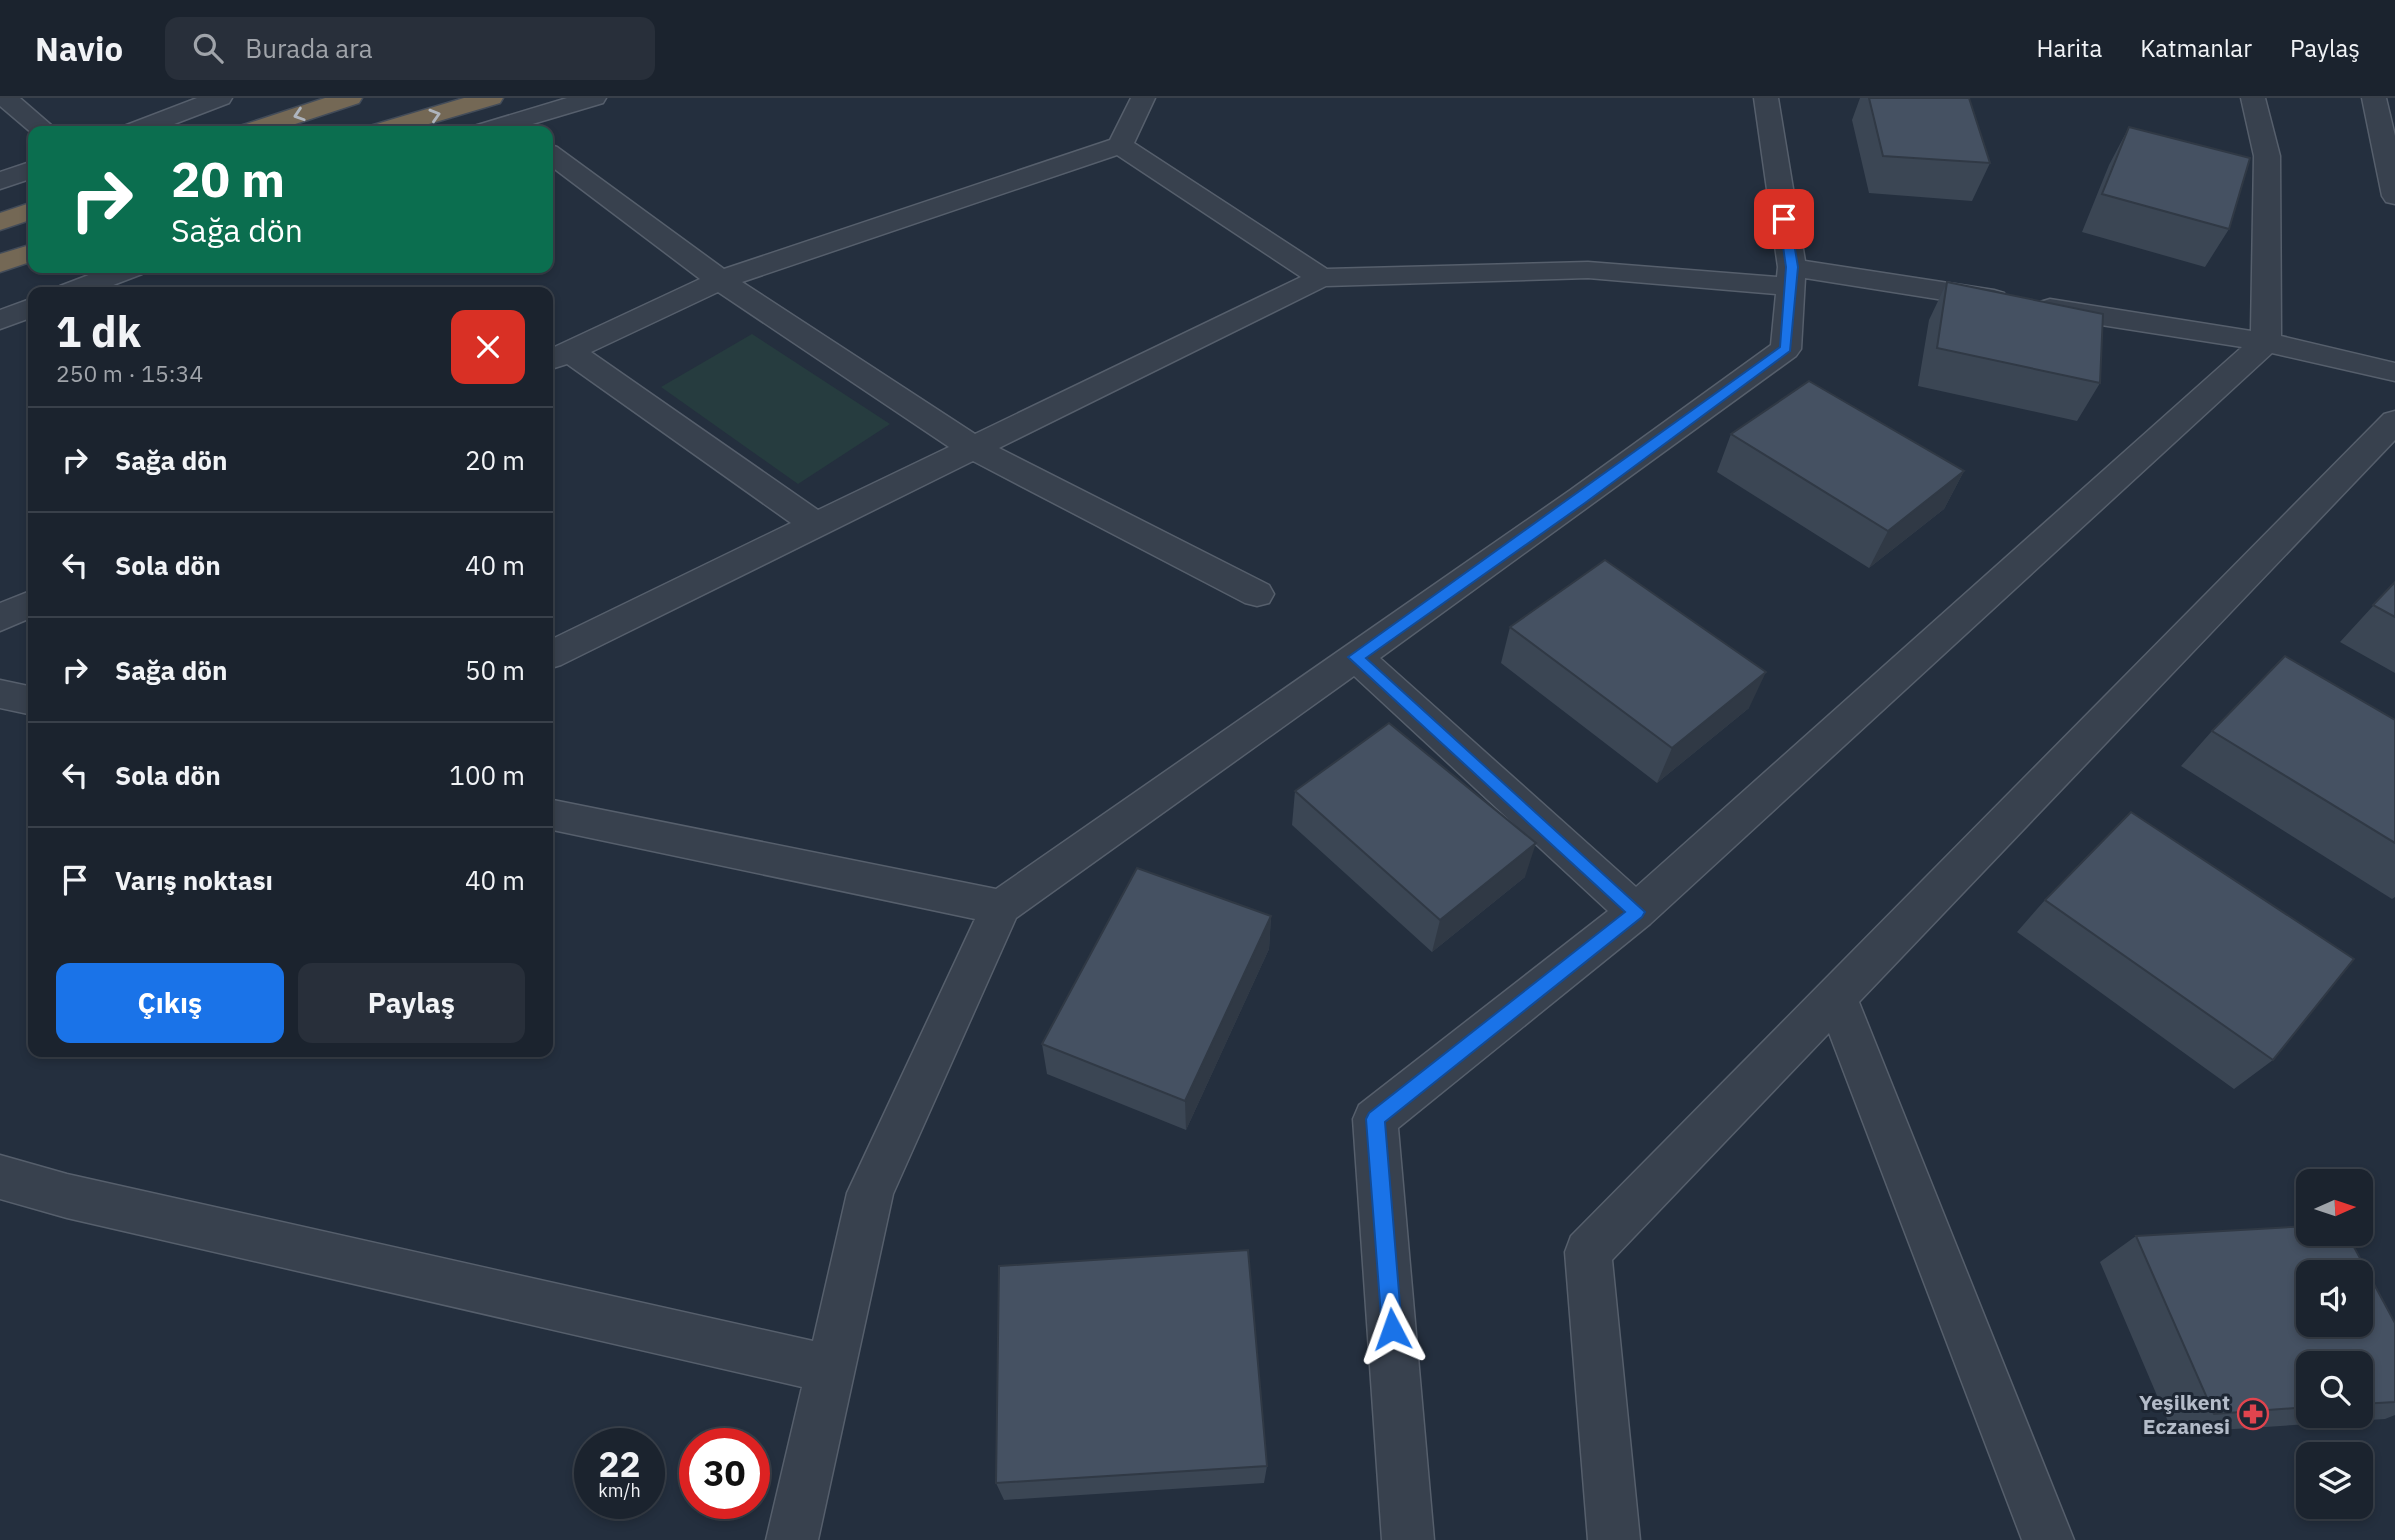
<!DOCTYPE html>
<html lang="tr">
<head>
<meta charset="utf-8">
<style>
	body { margin:0; font-family:"IBM Plex Sans",sans-serif; background:#282f3a; color:#f1f3f6; height:100vh; display:flex; flex-direction:column; font-size:26px; white-space:nowrap }
	* { box-sizing:border-box; margin:0 }
	p { font-size:23px; color:#a0a4aa }
	.icon { flex:none; width:38px; height:38px; fill:none; stroke:currentColor; stroke-width:2; stroke-linecap:round; stroke-linejoin:round }
	.map { position:relative; flex:1; overflow:hidden }
	.sheet { position:absolute; left:28px; top:189px; width:525px; height:770px; display:flex; flex-direction:column; background:#1b232e; border-radius:14px; box-shadow:0 4px 10px #0003,0 0 0 2px #39404a }
	.sheet>* { flex:none }
	.top-card { position:absolute; left:28px; top:28px; width:525px; height:147px; border-radius:14px; box-shadow:0 4px 10px #0003,0 0 0 2px #39404a; background:#0b6e4f; color:#fff; overflow:hidden }
	.needle { width:46px; rotate:87deg }
	.fabs { position:absolute; left:2296px; top:1071px; display:grid; gap:14px }
	.fabs a { display:grid; place-items:center; width:77px; height:77px; border-radius:14px; background:#1b232e; box-shadow:0 4px 10px #0003,0 0 0 2px #39404a; font-size:35px }
	.speed { position:absolute; left:574px; top:1330px; display:flex; gap:14px; font-size:35px; font-weight:700; text-align:center }
	.speed>* { display:grid; place-content:center; width:91px; height:91px; border-radius:50%; background:#1b232e; box-shadow:0 4px 10px #0003,0 0 0 2px #39404a; line-height:1 }
	.speed small { font-size:18px; font-weight:400 }
	.speed .limit { border:10px solid #d22; background:#fff; color:#111 }
	.pin { position:absolute; display:grid; place-items:center; width:60px; height:60px; color:#fff; margin:-30px; border-radius:14px; box-shadow:0 4px 10px #0006 }
	.me { position:absolute; width:77px; margin:-38px; rotate:356deg; stroke-linejoin:round; filter:drop-shadow(0 0 5px #0008) }
	.turn { display:flex; align-items:center; gap:24px; height:147px; padding:0 28px; font-size:32px }
	.turn .icon { width:91px; height:91px; stroke-width:2.5 }
	.turn b { display:block; font-size:49px; line-height:60px }
	.round { display:grid; place-items:center; flex:none; width:74px; height:74px; border-radius:14px; background:#282f3a }
	.headline { display:flex; align-items:center; justify-content:space-between; height:119px; padding:0 28px }
	h1 { font-size:42px; font-weight:700; line-height:52px }
	.button { display:flex; gap:14px; margin-top:auto; padding:14px 28px }
	.button a { flex:1; height:80px; border-radius:14px; background:#1a73e8; color:#fff; font-size:28px; font-weight:700; line-height:80px; text-align:center }
	.button a+a { background:#282f3a; color:#f1f3f6 }
	ul { padding:0; list-style:none }
	li { display:flex; align-items:center; gap:21px; height:105px; padding:0 28px; border-top:2px solid #39404a }
	li div { flex:1 }
	li b { display:block; font-size:26px }
	li em { font-style:normal }
	header { display:flex; align-items:center; gap:42px; box-sizing:border-box; height:98px; padding:0 35px; background:#1b232e; border-bottom:2px solid #39404a }
	header strong { font-size:33px }
	nav { display:flex; gap:38px; margin-inline-start:auto; font-size:24px }
	.search { width:490px; height:63px; background:#282f3a; display:flex; align-items:center; gap:18px; box-sizing:border-box; padding:0 24px; border-radius:14px; color:#a0a4aa; font-size:26px }
	.map>svg:first-child { display:block }
	.green { fill:#263c3f }
	.lines { fill:none; stroke-linecap:round; stroke-linejoin:round }
	.street-casing { stroke:#565f6c; stroke-width:3 }
	.highway-casing { stroke:#434c59; stroke-width:3 }
	.street { fill:#38414e; fill-rule:evenodd }
	.highway { fill:#746855; fill-rule:evenodd }
	.wall { fill:#3b4654; fill-rule:evenodd }
	.shaded-wall { fill:#303945 }
	.building { fill:#455162; stroke:#303945; stroke-width:2; fill-rule:evenodd }
	.oneway { stroke:#aeb4bd }
	.route { fill:#1a73e8; stroke:#114b97; stroke-width:2 }
	.labels { text-anchor:middle; dominant-baseline:central; stroke-width:6; stroke-linejoin:round; paint-order:stroke }
	.near-poi-label { font-size:21px; font-weight:bold; fill:#b4bcc9; stroke:#1d2633; text-anchor:end }
</style>
</head>
<body>
<header>
<strong>Navio</strong>
<div class="search"><svg class="icon" aria-label="search" viewBox="0 0 24 24"><circle cx="10" cy="10" r="6"/><path d="M15 15l6 6"/></svg>Burada ara</div>
<nav><a>Harita</a><a>Katmanlar</a><a>Paylaş</a></nav>
</header>
<div class="map">
<svg width="2395" height="1442" viewBox="0 0 2395 1442">
	<rect width="100%" height="100%" fill="#242f3e"/>
	<path class="green" d="M752,236l138,90 -92,60 -137,-97z"/>
	<g class="lines">
		<g class="street-casing">
			<path id="street" d="M0,0h20l38,33h-25v3l-33,-28z
				M197,0h35l-3,5 -73,28h-36l4,-5z
				M567,0h39l-3,5 -94,28h-39l4,-5z
				M1131,0h24l-21,45 193,126 261,-7 189,15 1,-10 -24,-169h24l27,163 189,29 10,3 4,6 -4,6 -10,3 -189,-30 -4,71 -5,7 -416,302 256,229 606,-540 -192,-30 -10,-3 -4,-6 4,-6 10,-3 201,32 3,-175 -13,-58h24l15,58 1,180 114,27v18l-123,-28 -622,571 -252,204 36,412h-52l-29,-421 6,-14 249,-194 -254,-235 -338,242 -123,276 -75,346h-52l36,-153 -735,-169 -67,-19v-44l67,19 746,167 34,-148 128,-274 -427,-90v-30l448,90 573,-398 202,-146 5,-51 -188,-16 -262,8 -327,162 270,137 5,9 -5,9 -12,3 -12,-3 -272,-142 -412,204 -13,4v-28l243,-118 -224,-159 -19,6v-20l152,-71 -152,-115v-20l9,3 167,122 386,-129zM1117,57l184,122 -326,157 -233,-152zM718,194l231,155 -131,63 -227,-158z
				M2362,0h24l9,38v68l-9,-2 -4,-6z
				M33,63v17l-33,11v-17z
				M107,170h39l-4,6 -47,18h-39l4,-6z
				M33,200v19l-33,12v-19z
				M2395,313v29l-536,562 215,538h-52l-193,-507 -217,227 28,280h-52l-23,-288 6,-16 813,-822z
				M33,492v27l-33,14v-28z
				M0,582l33,7v28l-33,-7z"/>
		</g>
		<g class="highway-casing">
			<path id="highway" d="M325,0h37l-3,5 -85,28h-38l4,-5z
				M464,0h39l-3,5 -95,28h-39l4,-5z
				M33,104v17l-33,11v-17z
				M33,146v17l-33,11v-18z"/>
		</g>
		<use href="#street" class="street"/>
		<use href="#highway" class="highway"/>
	</g>
	<path class="wall" d="M1860,0h109l21,65 -18,38 -103,-8 -17,-73z
		M2129,29l100,102 -24,38 -123,-35 27,-67z
		M1947,184l153,101 -23,38 -159,-35 11,-66z
		M1731,336l233,37 -20,38 -75,59 -152,-96z
		M2395,484v91l-55,-31z
		M1510,529l239,81 -92,75 -156,-120z
		M2395,622v177l-3,2 -211,-133 31,-35z
		M1295,693l230,86 -93,75 -140,-127z
		M2045,802l228,160 -39,29 -217,-157z
		M1271,818l-2,33 -83,181 -139,-56 -5,-30z
		M2136,1138l259,87v92l-10,4 -212,14 -73,-171zM2308,1265h53v53h-53z
		M1267,1368l-3,17 -260,17 -8,-17z"/>
	<path class="shaded-wall" d="M1964,373l-20,38 -75,59 19,-37z
		M1766,574l-17,36 -92,75 15,-35z
		M1536,745l-11,34 -93,75 8,-32z
		M1271,818l-2,33 -83,181 -1,-29z"/>
	<path class="building" d="M1869,0h100l21,65 -107,-7z
		M2129,29l121,31 -21,71 -127,-35z
		M1947,184l156,32 -3,69 -163,-35z
		M1809,283l155,90 -76,60 -157,-97z
		M1605,462l161,112 -94,76 -162,-121z
		M2395,484v35l-22,-12z
		M2285,558l110,64v123l-183,-112z
		M1389,625l147,120 -96,77 -145,-129z
		M2131,714l223,147 -81,101 -228,-160z
		M1137,770l134,48 -86,185 -143,-57z
		M2308,1128v8h39l48,89v79l-34,2v-41h-53v44l-94,7 -78,-178zM2308,1174h53v53h-53z
		M1248,1152l19,216 -271,17 3,-217z"/>
	<defs><path id="oneway-chevron" d="M-2-3.5L2.5 0L-2 3.5" fill="none" stroke-width="1.6" stroke-linecap="round" stroke-linejoin="round" transform="scale(1.75)"/></defs>
	<g class="oneway">
		<use href="#oneway-chevron" transform="translate(299 17) rotate(162)"/>
		<use href="#oneway-chevron" transform="translate(435 17) rotate(-17)"/>
	</g>
	<path class="route" d="M1784,117l6,4 8,48 -8,84 -205,152 -219,155 279,254 -3,5 -257,205 17,207 -3,8 -7,2 -7,-2 -3,-8 -16,-210 3,-6 256,-201 -277,-255 432,-310 6,-80 -7,-48z"/>
	<defs>
		<g id="pharmacy-ring" transform="scale(1.575)"><circle r="9.5" fill="#1d2633" stroke="#e0444e" stroke-width="1.5"/><path d="M-2-6h4v4h4v4h-4v4h-4v-4h-4v-4h4Z" fill="#e0444e"/></g>
	</defs>
	<g fill-rule="evenodd">
		<use href="#pharmacy-ring" x="2253" y="1316"/>
	</g>
	<g class="labels">
		<g class="near-poi-label">
			<text x="2230" y="1304">Yeşilkent<tspan x="2230" dy="24">Eczanesi</tspan></text>
		</g>
	</g>
</svg>
<div class="fabs">
<a><svg class="needle" viewBox="-14 -14 28 28"><path d="M0-13l5 13h-10z" fill="#e53935"/><path d="M0 13l5-13h-10z" fill="#a0a4aa"/></svg></a>
<a><svg class="icon" aria-label="sound" viewBox="0 0 24 24"><path d="M4 9h4l5-4v14l-5-4H4zM17 9q2 3 0 6"/></svg></a>
<a><svg class="icon" aria-label="search" viewBox="0 0 24 24"><circle cx="10" cy="10" r="6"/><path d="M15 15l6 6"/></svg></a>
<a><svg class="icon" aria-label="layers" viewBox="0 0 24 24"><path d="M12 4l9 5-9 5-9-5zM3 14l9 5 9-5"/></svg></a>
</div>
<div class="speed"><div>22<small>km/h</small></div><div class="limit">30</div></div>
<div class="pin" style="left:1784px;top:121px;background:#d93025"><svg class="icon" aria-label="arrive" viewBox="0 0 24 24"><path d="M6 21V4h12l-3 4 3 4H6"/></svg></div>
<svg class="me" style="left:1392px;top:1231px" viewBox="-20 -20 40 40"><path d="M0-17L14 15 0 8-14 15z" fill="#1a73e8" stroke="#fff" stroke-width="4"/></svg>
<div class="top-card">
<div class="turn"><svg class="icon" aria-label="right" viewBox="0 0 24 24"><path d="M7 20v-9h11M14 6l5 5-5 5"/></svg><div><b>20 m</b>Sağa dön</div></div>
</div>
<section class="sheet">
<div class="headline"><div><h1>1 dk</h1><p>250 m · 15:34</p></div><a class="round" style="background:#d93025;color:#fff"><svg class="icon" aria-label="close" viewBox="0 0 24 24"><path d="M6 6l12 12M18 6L6 18"/></svg></a></div>
<ul>
<li><svg class="icon" aria-label="right" viewBox="0 0 24 24"><path d="M7 20v-9h11M14 6l5 5-5 5"/></svg><div><b>Sağa dön</b></div><em>20 m</em></li>
<li><svg class="icon" aria-label="left" viewBox="0 0 24 24"><path d="M17 20v-9H6M10 6l-5 5 5 5"/></svg><div><b>Sola dön</b></div><em>40 m</em></li>
<li><svg class="icon" aria-label="right" viewBox="0 0 24 24"><path d="M7 20v-9h11M14 6l5 5-5 5"/></svg><div><b>Sağa dön</b></div><em>50 m</em></li>
<li><svg class="icon" aria-label="left" viewBox="0 0 24 24"><path d="M17 20v-9H6M10 6l-5 5 5 5"/></svg><div><b>Sola dön</b></div><em>100 m</em></li>
<li><svg class="icon" aria-label="arrive" viewBox="0 0 24 24"><path d="M6 21V4h12l-3 4 3 4H6"/></svg><div><b>Varış noktası</b></div><em>40 m</em></li>
</ul>
<div class="button"><a>Çıkış</a><a>Paylaş</a></div>
</section>
</div>
</body>
</html>
